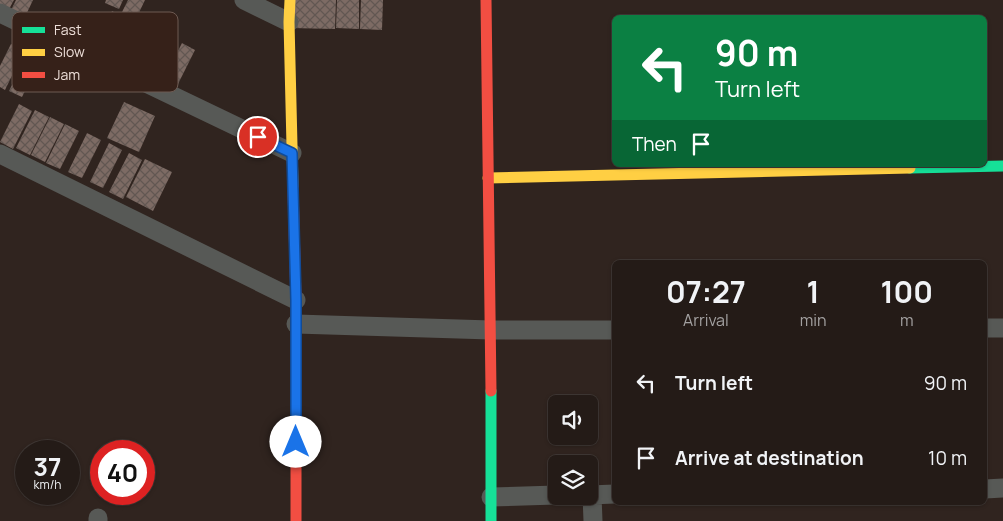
<!DOCTYPE html>
<html lang="en">
<head>
<meta charset="utf-8">
<style>
	body { margin:0; font-family:Manrope,sans-serif; background:#2c2420; color:#f1f3f6; height:100vh; display:flex; flex-direction:column; font-size:19px; white-space:nowrap }
	* { box-sizing:border-box; margin:0 }
	p { font-size:16px; color:#a3a1a1 }
	.icon { flex:none; width:28px; height:28px; fill:none; stroke:currentColor; stroke-width:2; stroke-linecap:round; stroke-linejoin:round }
	.map { position:relative; flex:1; overflow:hidden }
	.side { position:absolute; left:612px; top:260px; width:375px; height:245px; display:flex; flex-direction:column; background:#241b17; border-radius:8px; box-shadow:0 1px 4px #0004,0 0 0 1px #413936 }
	.side>* { flex:none }
	.banner { position:absolute; left:612px; top:15px; width:375px; height:152px; border-radius:8px; box-shadow:0 1px 4px #0004,0 0 0 1px #413936; background:#0b8043; color:#fff; overflow:hidden }
	.controls { position:absolute; left:548px; top:395px; display:grid; gap:10px }
	.controls a { display:grid; place-items:center; width:50px; height:50px; border-radius:8px; background:#241b17; box-shadow:0 1px 4px #0004,0 0 0 1px #413936; font-size:25px }
	.speed { position:absolute; left:15px; top:440px; display:flex; gap:10px; font-size:25px; font-weight:700; text-align:center }
	.speed>* { display:grid; place-content:center; width:65px; height:65px; border-radius:50%; background:#241b17; box-shadow:0 1px 4px #0004,0 0 0 1px #413936; line-height:1 }
	.speed small { font-size:12px; font-weight:400 }
	.speed .limit { border:8px solid #d22; background:#fff; color:#111 }
	.pin { position:absolute; display:grid; place-items:center; width:42px; height:42px; color:#fff; margin:-21px; border:2px solid #fff; border-radius:50%; box-shadow:0 1px 5px #0007 }
	.me { position:absolute; width:55px; margin:-28px; rotate:0deg; stroke-linejoin:round; filter:drop-shadow(0 0 4px #0008) }
	.turn { display:flex; align-items:center; gap:18px; height:105px; padding:0 20px; font-size:22px }
	.turn .icon { width:65px; height:65px; stroke-width:2.5 }
	.turn b { display:block; font-size:35px; line-height:42px }
	.then { display:flex; align-items:center; height:48px; padding:0 20px; background:#0003; gap:10px; font-size:19px }
	.eta { display:flex; justify-content:space-evenly; align-items:center; height:85px; text-align:center }
	.eta b { font-size:30px; font-weight:700; line-height:35px }
	ul { padding:0; list-style:none }
	li { display:flex; align-items:center; gap:15px; height:75px; padding:0 20px }
	li div { flex:1 }
	li b { display:block; font-size:19px }
	li em { font-style:normal }
	.map>svg:first-child { display:block }
	.building { fill:url(#building-cross-hatch) }
	.lines { fill:none; stroke-linecap:round; stroke-linejoin:round }
	.street { stroke:#575956; stroke-width:19 }
	.fast { stroke:#16e098; stroke-width:11 }
	.slow { stroke:#ffcf43; stroke-width:11 }
	.jam { stroke:#f24e42; stroke-width:11 }
	.route-casing { stroke:#114b97; stroke-width:12 }
	.route { stroke:#1a73e8; stroke-width:9 }
	.key { fill:#362119; stroke:#6d5a52; stroke-width:1 }
	.key-label { font-size:14px; fill:#edded8 }
</style>
</head>
<body>
<div class="map">
<svg width="1003" height="521" viewBox="0 0 1003 521">
	<defs>
		<pattern id="building-cross-hatch" width="8" height="8" patternUnits="userSpaceOnUse" patternTransform="scale(1.25)"><rect width="8" height="8" fill="#7d6b64"/><path d="M0 0l8 8M0 8l8-8" fill="none" stroke="#625752"/></pattern>
	</defs>
	<rect width="100%" height="100%" fill="#30241f"/>
	<path class="building" d="M0,0h14l-6,11 -8,-5z
		M16,0h17l-8,17 -14,-7z
		M106,0h17l-4,9 -14,-6z
		M128,0h17l-9,19 -14,-7z
		M291,0h45l-1,29 -45,-1z
		M337,0h22v29l-23,-1z
		M361,0h22l-1,30 -22,-1z
		M112,11l13,7 -19,39 -13,-7z
		M182,43l13,7 -19,38 -13,-7z
		M11,44l13,7 -19,39 -5,-3v-21z
		M28,52l13,7 -19,38 -13,-6z
		M124,102l31,14 -16,36 -32,-14z
		M19,104l13,7 -19,38 -13,-7z
		M35,110l14,7 -19,38 -14,-7z
		M50,117l14,7 -19,38 -14,-7z
		M65,124l14,7 -19,38 -14,-6z
		M87,133l14,7 -19,38 -14,-6z
		M109,143l13,7 -19,38 -13,-6z
		M129,153l13,7 -19,39 -14,-7z
		M145,159l27,13 -19,39 -27,-14z"/>
	<g class="lines">
		<path class="street" d="M244,0l45,22
			M0,13l292,140
			M0,154l296,146
			M296,324l195,6h124
			M985,328h18
			M985,489l18,-1
			M589,495l26,-1
			M592,495l1,26
			M491,497l65,-2
			M98,518v3"/>
		<path class="fast" d="M910,168l93,-2
			M491,391v130"/>
		<path class="slow" d="M290,0l-1,22 4,165
			M488,178l422,-10"/>
		<path class="jam" d="M486,0l5,391
			M293,187l3,113v221"/>
	</g>
	<g class="lines">
		<g class="route-casing">
			<path id="route" d="M258,137l34,16 4,147v142"/>
		</g>
		<use href="#route" class="route"/>
	</g>
	<rect x="12" y="12" width="166" height="80" rx="8" class="key"/>
	<rect x="22" y="27" width="23" height="6" fill="#16e098"/>
	<rect x="22" y="49" width="23" height="7" fill="#ffcf43"/>
	<rect x="22" y="72" width="23" height="6" fill="#f24e42"/>
	<g class="key-label">
		<text x="54" y="35">Fast</text>
		<text x="54" y="57">Slow</text>
		<text x="54" y="80">Jam</text>
	</g>
</svg>
<div class="controls">
<a><svg class="icon" aria-label="sound" viewBox="0 0 24 24"><path d="M4 9h4l5-4v14l-5-4H4zM17 9q2 3 0 6"/></svg></a>
<a><svg class="icon" aria-label="layers" viewBox="0 0 24 24"><path d="M12 4l9 5-9 5-9-5zM3 14l9 5 9-5"/></svg></a>
</div>
<div class="speed"><div>37<small>km/h</small></div><div class="limit">40</div></div>
<div class="pin" style="left:258px;top:137px;background:#d93025"><svg class="icon" aria-label="arrive" viewBox="0 0 24 24"><path d="M6 21V4h12l-3 4 3 4H6"/></svg></div>
<svg class="me" style="left:296px;top:442px" viewBox="-20 -20 40 40"><circle r="19" fill="#fff"/><path d="M0-13L10 11 0 6-10 11z" fill="#1a73e8"/></svg>
<div class="banner">
<div class="turn"><svg class="icon" aria-label="left" viewBox="0 0 24 24"><path d="M17 20v-9H6M10 6l-5 5 5 5"/></svg><div><b>90 m</b>Turn left</div></div>
<div class="then">Then<svg class="icon" aria-label="arrive" viewBox="0 0 24 24"><path d="M6 21V4h12l-3 4 3 4H6"/></svg></div>
</div>
<section class="side">
<div class="eta">
<div><b>07:27</b><p>Arrival</p></div>
<div><b>1</b><p>min</p></div>
<div><b>100</b><p>m</p></div>
</div>
<ul>
<li><svg class="icon" aria-label="left" viewBox="0 0 24 24"><path d="M17 20v-9H6M10 6l-5 5 5 5"/></svg><div><b>Turn left</b></div><em>90 m</em></li>
<li><svg class="icon" aria-label="arrive" viewBox="0 0 24 24"><path d="M6 21V4h12l-3 4 3 4H6"/></svg><div><b>Arrive at destination</b></div><em>10 m</em></li>
</ul>
</section>
</div>
</body>
</html>
